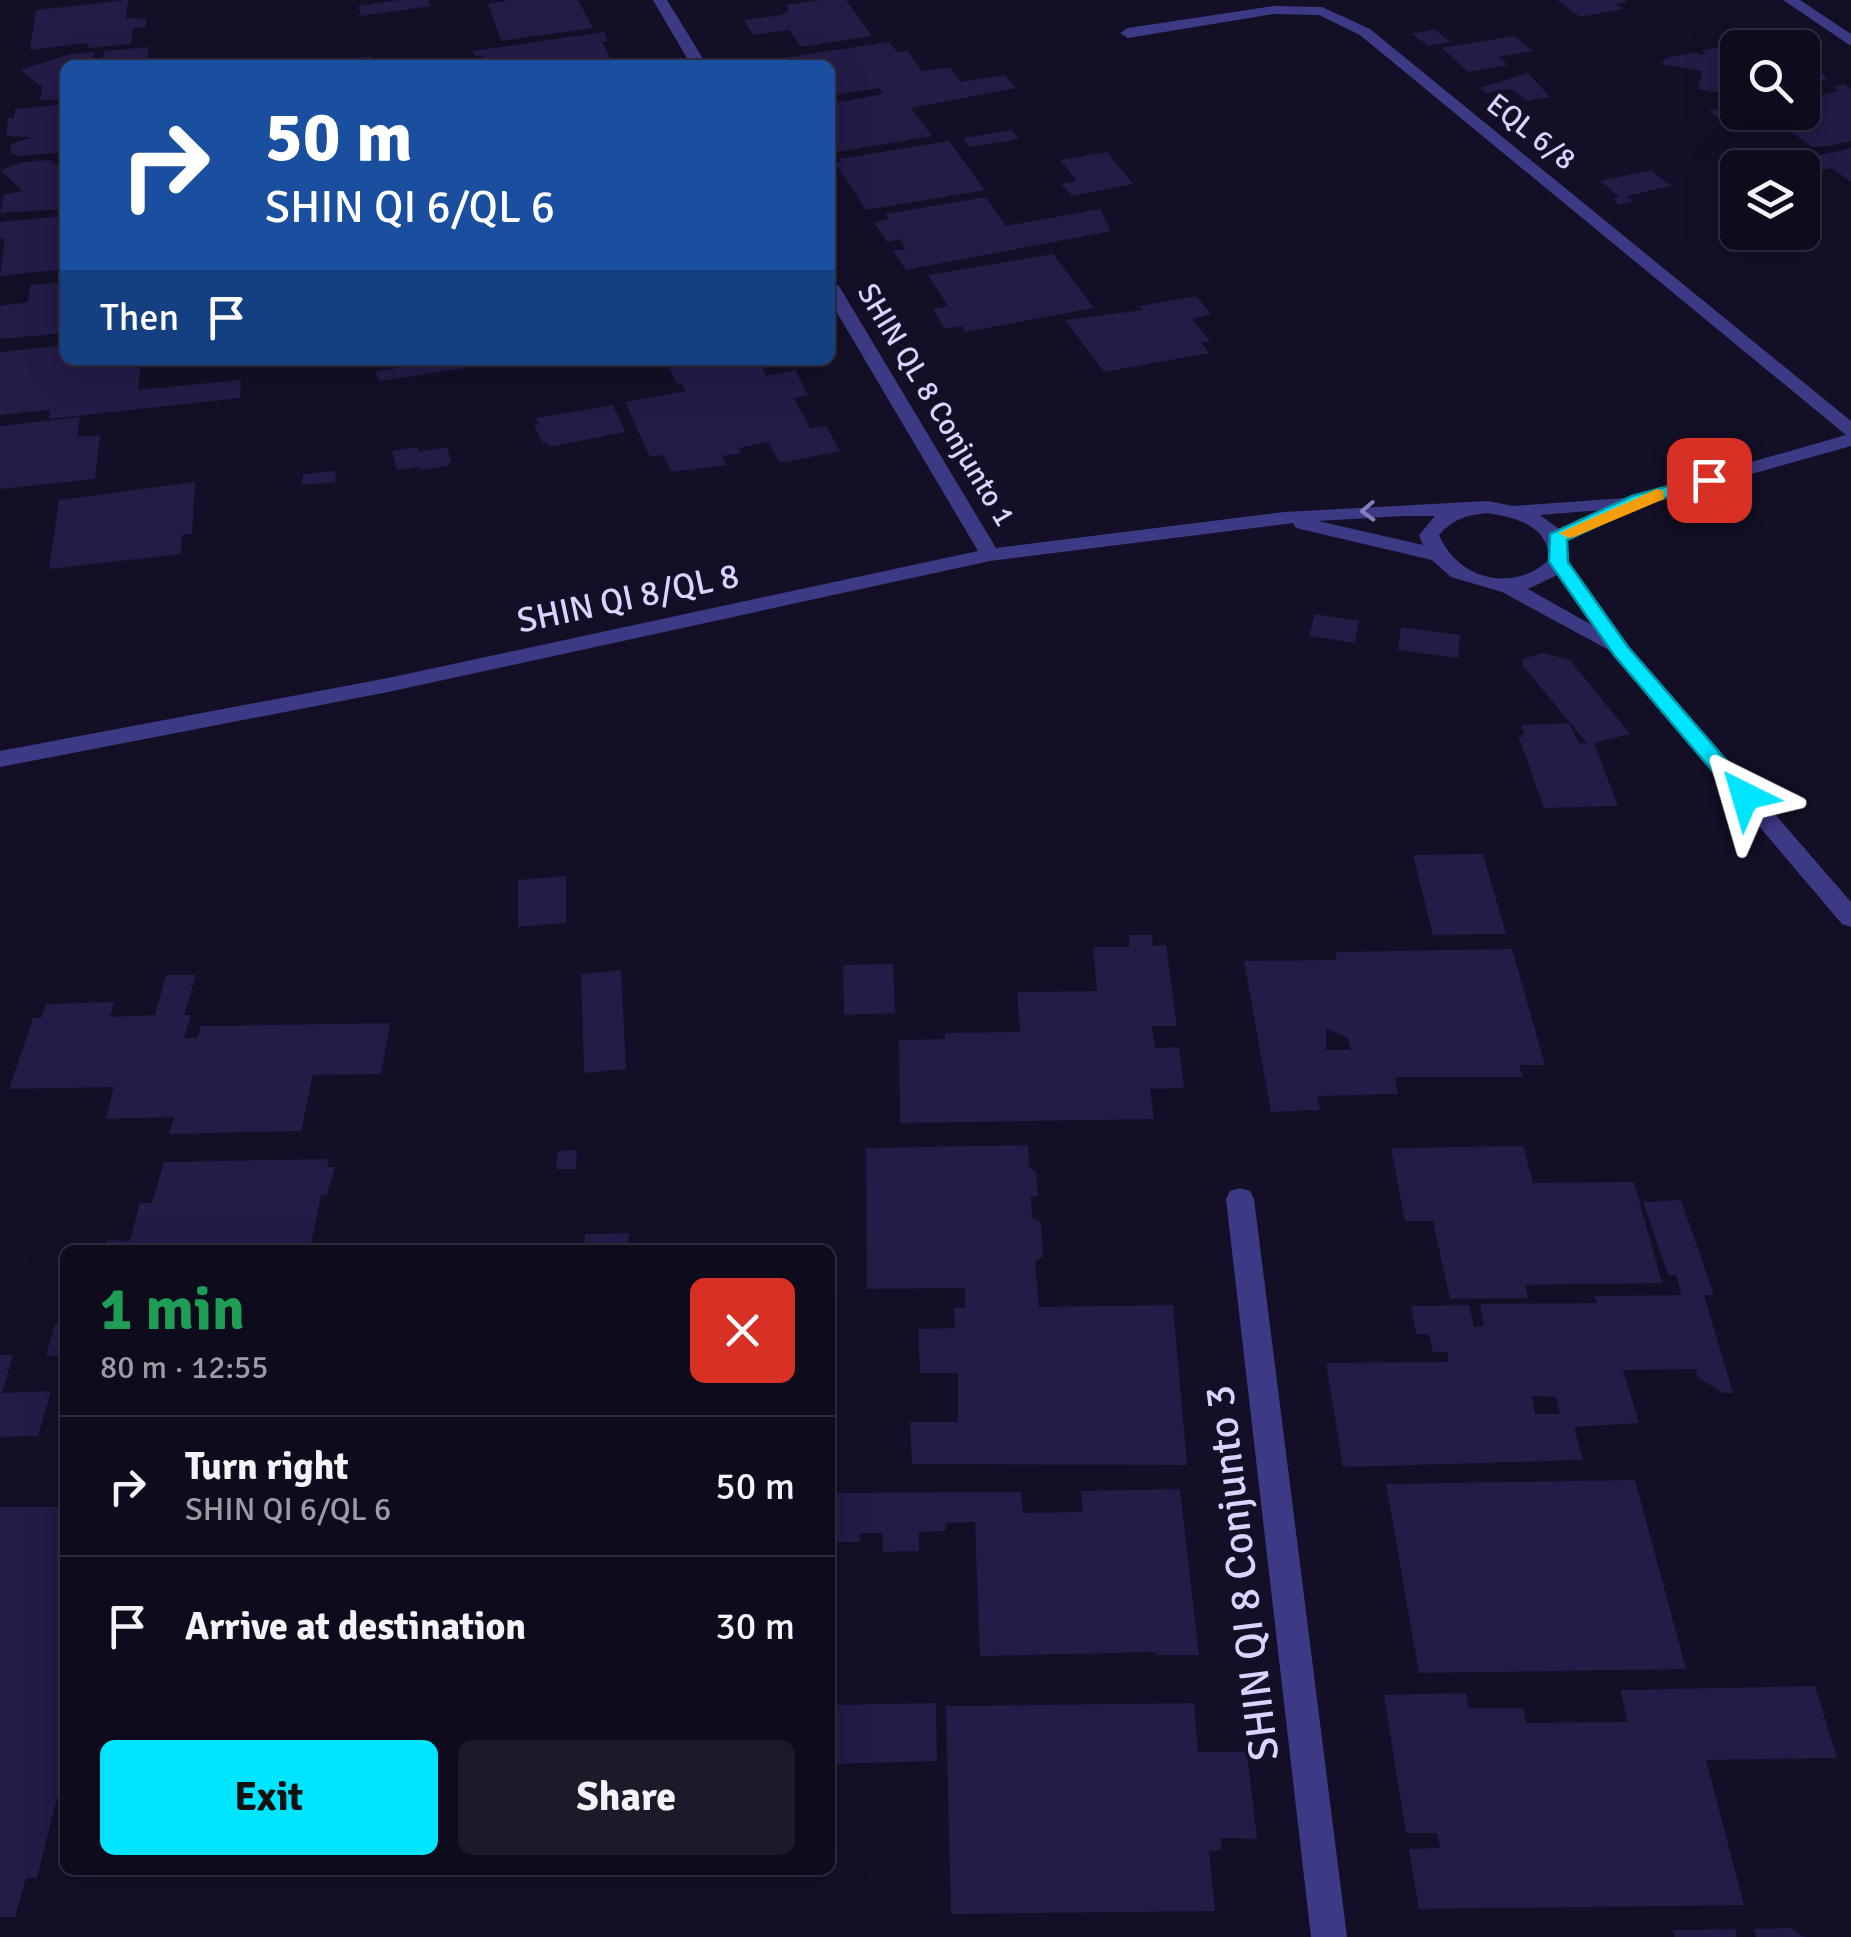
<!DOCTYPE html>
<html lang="en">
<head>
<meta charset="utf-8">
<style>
	body { margin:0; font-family:Signika,sans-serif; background:#1c1929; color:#f1f3f6; height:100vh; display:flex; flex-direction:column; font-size:38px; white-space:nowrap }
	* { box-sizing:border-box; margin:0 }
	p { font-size:32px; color:#9b9ba3 }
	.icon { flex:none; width:55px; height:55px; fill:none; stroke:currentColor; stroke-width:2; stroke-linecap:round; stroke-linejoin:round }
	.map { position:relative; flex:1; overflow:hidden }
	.panel { position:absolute; left:60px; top:1245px; width:775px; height:630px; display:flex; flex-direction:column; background:#0e0b1c; border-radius:15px; box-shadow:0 10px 40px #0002,0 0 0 2px #2e2b3b }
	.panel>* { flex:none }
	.guide { position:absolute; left:60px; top:60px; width:775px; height:305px; border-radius:15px; box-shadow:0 10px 40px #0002,0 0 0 2px #2e2b3b; background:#1a4fa0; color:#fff; overflow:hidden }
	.controls { position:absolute; left:1720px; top:30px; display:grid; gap:20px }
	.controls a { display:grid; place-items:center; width:100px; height:100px; border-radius:15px; background:#0e0b1c; box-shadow:0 10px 40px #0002,0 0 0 2px #2e2b3b; font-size:50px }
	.pin { position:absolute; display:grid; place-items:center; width:85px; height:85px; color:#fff; margin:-42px; border-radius:20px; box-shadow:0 5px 15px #0006 }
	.me { position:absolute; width:110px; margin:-55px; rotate:320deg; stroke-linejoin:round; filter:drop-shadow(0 0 8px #0008) }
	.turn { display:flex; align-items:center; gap:35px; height:210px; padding:0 40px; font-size:45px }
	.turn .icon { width:130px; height:130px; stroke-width:2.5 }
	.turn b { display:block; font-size:70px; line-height:85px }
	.then { display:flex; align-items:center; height:95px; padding:0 40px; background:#0003; gap:20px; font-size:38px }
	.round { display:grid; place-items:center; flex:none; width:105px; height:105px; border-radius:15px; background:#1c1929 }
	.summary { display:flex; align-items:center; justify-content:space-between; height:170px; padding:0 40px }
	h1 { font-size:60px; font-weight:800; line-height:75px; color:#1e9e55 }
	.cta { display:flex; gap:20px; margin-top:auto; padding:20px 40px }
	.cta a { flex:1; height:115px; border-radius:15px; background:#00e5ff; color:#111; font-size:40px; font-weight:800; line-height:115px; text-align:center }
	.cta a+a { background:#1c1929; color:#f1f3f6 }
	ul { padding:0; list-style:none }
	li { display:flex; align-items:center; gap:30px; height:140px; padding:0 40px; border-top:2px solid #2e2b3b }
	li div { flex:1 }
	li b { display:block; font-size:38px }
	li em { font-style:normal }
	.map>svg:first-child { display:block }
	.building { fill:#241b47; fill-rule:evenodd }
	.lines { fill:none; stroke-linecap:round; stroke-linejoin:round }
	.minor { fill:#3d3a85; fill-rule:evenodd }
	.oneway { stroke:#837fbc }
	.route { fill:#00e5ff; stroke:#0095a6; stroke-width:2.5 }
	.slow { fill:#f59e0b }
	.labels { text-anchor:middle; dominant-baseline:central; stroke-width:8; stroke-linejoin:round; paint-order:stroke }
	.far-street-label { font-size:30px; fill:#d9d4ff; stroke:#130f26 }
	.street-label { font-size:35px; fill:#d9d4ff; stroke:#130f26 }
	.near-street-label { font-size:42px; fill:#d9d4ff; stroke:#130f26 }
</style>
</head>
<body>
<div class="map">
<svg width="1851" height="1937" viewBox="0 0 1851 1937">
	<rect width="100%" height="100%" fill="#130f26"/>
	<path class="building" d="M128,0l-2,18 20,1v8l-13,1 -2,16 -43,4v-5l-58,7 6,-40z
		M399,0h29l3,6 -70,10 -3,-10z
		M509,0h69l15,28 -92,13 -13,-37z
		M821,0h25l26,36 -71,11 -12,-17 -36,5 -9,-15 38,-5 7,-4 -3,-6z
		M1557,0h69v2l-10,2 7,5 -43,8z
		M1434,29l16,13 -22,4 -16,-12z
		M604,32l4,9 -6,1 12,23h-128l-5,-10 -6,1 -2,-5z
		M1514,36l19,15 -35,6 10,8 -40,7 -26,-24z
		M1773,37l16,11h-43l-6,-5z
		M889,42l8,10 10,-1 15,20 28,-4 11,15 44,-7 11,13 -105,20 21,28 -102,17v-49l53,-10 -4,-6 -49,8v-31h-59l-3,-5z
		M1729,45l9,2v49l-40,-7 4,-18 -41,-7 6,-6 29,-6 5,3 5,-1 -4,-3z
		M149,47l-2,16 -82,2v33l-25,3 2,-14 -22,-17 50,-16 24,-2 -1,8 9,-1 2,-8z
		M370,56l4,6 -51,3v-2z
		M1802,62l12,3 14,14 -26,5z
		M1528,73l22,24 -23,4 -16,-12 -24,4 -7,-5z
		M1845,84l6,5v52l-23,5 -16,1 -24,-17 -28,-9 -29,6 -22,-16 29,-6v7h64v-19l14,-3 7,5 16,-4 -6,-4z
		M59,105l-1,3 7,-1v45l-45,4 -9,-3v-9l21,-7 -26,-1 2,-18h6l1,-9z
		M1012,130l7,9 -49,8 -7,-9z
		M949,141l36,49 -119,20 -31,-47 6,-1 -3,-3z
		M1851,148v34l-19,-14 -30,6v-6h-35z
		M1107,152l26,32 -61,12 -11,-12 16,-3 -17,-21z
		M51,160l6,6 8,-2v45l-65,4 4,-18 18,-4 -22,-21 24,-8z
		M1651,170l20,16 -44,10 7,5 -14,4 -8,-6 8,-2 -20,-16z
		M986,197l20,29 94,-17 11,22 -205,39 -13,-19 13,-2 -6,-10 -13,3 -13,-20 15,-3 -4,-5z
		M65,216v53l-65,7 5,-38 -5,1v-17z
		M1053,254l41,54 -129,24 -3,-6 -17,3 -12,-20 15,-3 -20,-31z
		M65,282v51l-65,6v-33l28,-4 2,-17z
		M1196,296l15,18 -19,5 18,22 -9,1 8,11 -105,19 -39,-52 78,-10 -3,-4z
		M56,346l9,1v13h76l-3,30 103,-10 -1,18 -191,21 1,-9 -50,5v-63z
		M405,360h62l4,7 -91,14 -5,-9 32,-6z
		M665,360h113l3,5 -18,3 3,8 29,-6 13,25 -14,3 16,30 16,-2 14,25 -60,12 -12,-21 -29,6 2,5 -19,3 5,9 -55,7 -9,-17 -13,2 -25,-55 61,-11 -4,-8 -5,1z
		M613,405l12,27 -76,15 -3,-5 -4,1 -8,-18 5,-1 -3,-6z
		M80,417l-3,20 23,-2 -5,44 -95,10v-63z
		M417,447l2,5 28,-5 4,14 -4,5 -27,4 -1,-3 -22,3 -5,-19z
		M336,471l-1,11 -33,3 1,-11z
		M195,482l-3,52 -10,1 -1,19 -132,15 10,-69z
		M1315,614l44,7 -4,22 -46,-7z
		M1401,627l59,8 -2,23 -60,-8z
		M1543,653l27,7 60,74 -36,9 24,63 -74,2 -26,-73h6l-2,-10 47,-2 10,20h8l-64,-77 -1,-7z
		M1483,854l23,80 -73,1 -20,-80z
		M566,876v47l-48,4v-47z
		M1129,935h23l1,11 13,-1 11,81h-25l3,22 24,-1 5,41 -34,1 4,30 -254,4 -1,-83 46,-1v-6l75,-1 -3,-40 80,-1 -4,-44h36z
		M1512,949l33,116h-26l4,12h-128l3,17 -81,2 3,14 -49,2 -27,-151 93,-1 -2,-8zM1326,1028l22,10 3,12h-25z
		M893,964l2,49 -51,2 -1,-50z
		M621,970l5,99 -42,4 -3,-99z
		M166,975h30l-12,40h7l-7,23h13l4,-12 189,-3 -9,51 -68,1 -12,56 -132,3 5,-17 -68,2 8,-32 -105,2 24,-71h8l5,-14 68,-2 -4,15 45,-2z
		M1028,1145l1,22 7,5 2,24h-7l1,21 9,5 2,35 -8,4 4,46 134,-2 14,160 -275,-1 -2,-42h48v-49h-38l-2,-44 37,-1 -1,-20h11v-20l-98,1 -1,-141z
		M1523,1146l10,37 101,-1 28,101 -137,2 3,13 -78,1 -17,-78h-28l-14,-73z
		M577,1150l-1,19h-20l2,-18z
		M329,1159l-2,8h8l-8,28h-6l-11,55h-206l3,-10 23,1 10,-38h12l12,-41z
		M1681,1200l33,95h-10l29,98h-10l-26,-16 -1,-8 -73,1 16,53 -65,4 9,33 -240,7 -17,-104 123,-1 -2,-10h-14l-4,-18h-13l-5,-28 58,-1 5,22 10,-1 -4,-22 117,-1 -3,-7 88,-1 -6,-20h-8l-25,-73zM1532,1396l24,1 4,17h-25z
		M629,1233l-1,17h-43v-16z
		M65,1323v32l-19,1 9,-32z
		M0,1355h13l-11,38 49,-2 -13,45 -38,1z
		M1635,1480l51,189 -267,4 -33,-189z
		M1180,1489l19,166h-42l-1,-3 -176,4 -5,-134 -29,1 -1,8 -26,1v19l-36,1v-19h-24l1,9h-30v-49l191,-1 2,21 60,-1 -2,-21z
		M0,1507h65v191l-5,20 5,-1v49l-28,112h-11l-11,39h-15z
		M1815,1686l22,72 -131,2 38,145 -325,4 -10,-60 31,-1 -3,-15h-31l-22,-138 82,-2 3,15h54l3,15 101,-1 -6,-32z
		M936,1703l1,58 -107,3v-59z
		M1194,1703l4,49h49l10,87 -36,-1v12l-12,1 6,60 -264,3 -5,-208z
		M1791,1928l13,9h-48l-2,-8z
		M1735,1929l2,8h-62l-3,-7z"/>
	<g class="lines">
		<path class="minor" d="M653,0h14l40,65h-16z
			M1783,0h17l51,34v12z
			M1274,6l48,1 48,22 481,392v25l-206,58 -78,37 2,21 60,84 222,256v25l-9,-3 -233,-274 -107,-58 -51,-15 -19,-17 -136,-32 -3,-5 -303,38 -602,131 -388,75v-16l388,-73 590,-127 -148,-250v-20l9,5 157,262 288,-36 204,-11 25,5 112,-8 221,-63 -486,-400 -41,-20 -45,-1 -146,24 -8,-5 8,-5zM1601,510l-42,19 -19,-14zM1488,513c29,5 61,13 61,47 -36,33 -91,20 -110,-25 14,-16 28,-20 49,-22zM1403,516h32l-16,19 4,10 -105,-24zM1557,575l35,50 -64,-36z
			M1240,1188l10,3 4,8 93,738h-36l-85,-738 4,-8z"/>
	</g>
	<defs><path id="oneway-chevron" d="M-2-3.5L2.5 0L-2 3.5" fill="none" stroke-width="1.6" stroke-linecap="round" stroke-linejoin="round" transform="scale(2.5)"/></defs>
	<use class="oneway" href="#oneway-chevron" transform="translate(1368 511) rotate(178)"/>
	<path class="route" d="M1709,475l9,5 -3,4 -71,20 -77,36 1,22 60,85 124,143 4,6 -4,5h-14l-124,-146 -65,-93 1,-28 82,-38z"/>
	<path class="slow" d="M1657,489l7,2v8l-90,38 -6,1 -9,-5z"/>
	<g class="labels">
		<g class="far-street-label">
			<text transform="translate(1531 132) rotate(38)">EQL 6/8</text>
			<text transform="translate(936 405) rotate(59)">SHIN QL 8 Conjunto 1</text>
		</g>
		<g class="street-label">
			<text transform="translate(628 598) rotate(-12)">SHIN QI 8/QL 8</text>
		</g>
		<g class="near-street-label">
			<text transform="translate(1242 1573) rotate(-97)">SHIN QI 8 Conjunto 3</text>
		</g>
	</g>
</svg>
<div class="controls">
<a><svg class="icon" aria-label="search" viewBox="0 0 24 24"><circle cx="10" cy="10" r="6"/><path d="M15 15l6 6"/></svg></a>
<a><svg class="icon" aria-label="layers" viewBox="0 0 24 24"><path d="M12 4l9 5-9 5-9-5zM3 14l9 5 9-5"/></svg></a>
</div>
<div class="pin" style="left:1709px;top:480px;background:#d93025"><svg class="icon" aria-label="arrive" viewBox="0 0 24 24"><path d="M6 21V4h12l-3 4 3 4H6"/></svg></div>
<svg class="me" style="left:1745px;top:796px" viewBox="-20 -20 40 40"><path d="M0-17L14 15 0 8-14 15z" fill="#00e5ff" stroke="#fff" stroke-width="4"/></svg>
<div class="guide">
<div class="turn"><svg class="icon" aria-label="right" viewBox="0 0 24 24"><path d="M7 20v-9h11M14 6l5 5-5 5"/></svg><div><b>50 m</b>SHIN QI 6/QL 6</div></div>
<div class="then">Then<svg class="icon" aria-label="arrive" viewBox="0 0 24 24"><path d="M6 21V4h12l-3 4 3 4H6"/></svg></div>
</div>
<section class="panel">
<div class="summary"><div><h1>1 min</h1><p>80 m · 12:55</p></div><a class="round" style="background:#d93025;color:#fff"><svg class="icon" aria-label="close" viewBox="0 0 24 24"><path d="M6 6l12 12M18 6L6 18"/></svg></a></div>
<ul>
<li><svg class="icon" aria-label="right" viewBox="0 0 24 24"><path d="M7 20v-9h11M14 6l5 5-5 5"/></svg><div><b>Turn right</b><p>SHIN QI 6/QL 6</p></div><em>50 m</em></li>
<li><svg class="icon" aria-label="arrive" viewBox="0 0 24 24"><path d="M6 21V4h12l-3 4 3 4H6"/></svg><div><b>Arrive at destination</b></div><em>30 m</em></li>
</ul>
<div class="cta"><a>Exit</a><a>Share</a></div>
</section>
</div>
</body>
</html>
